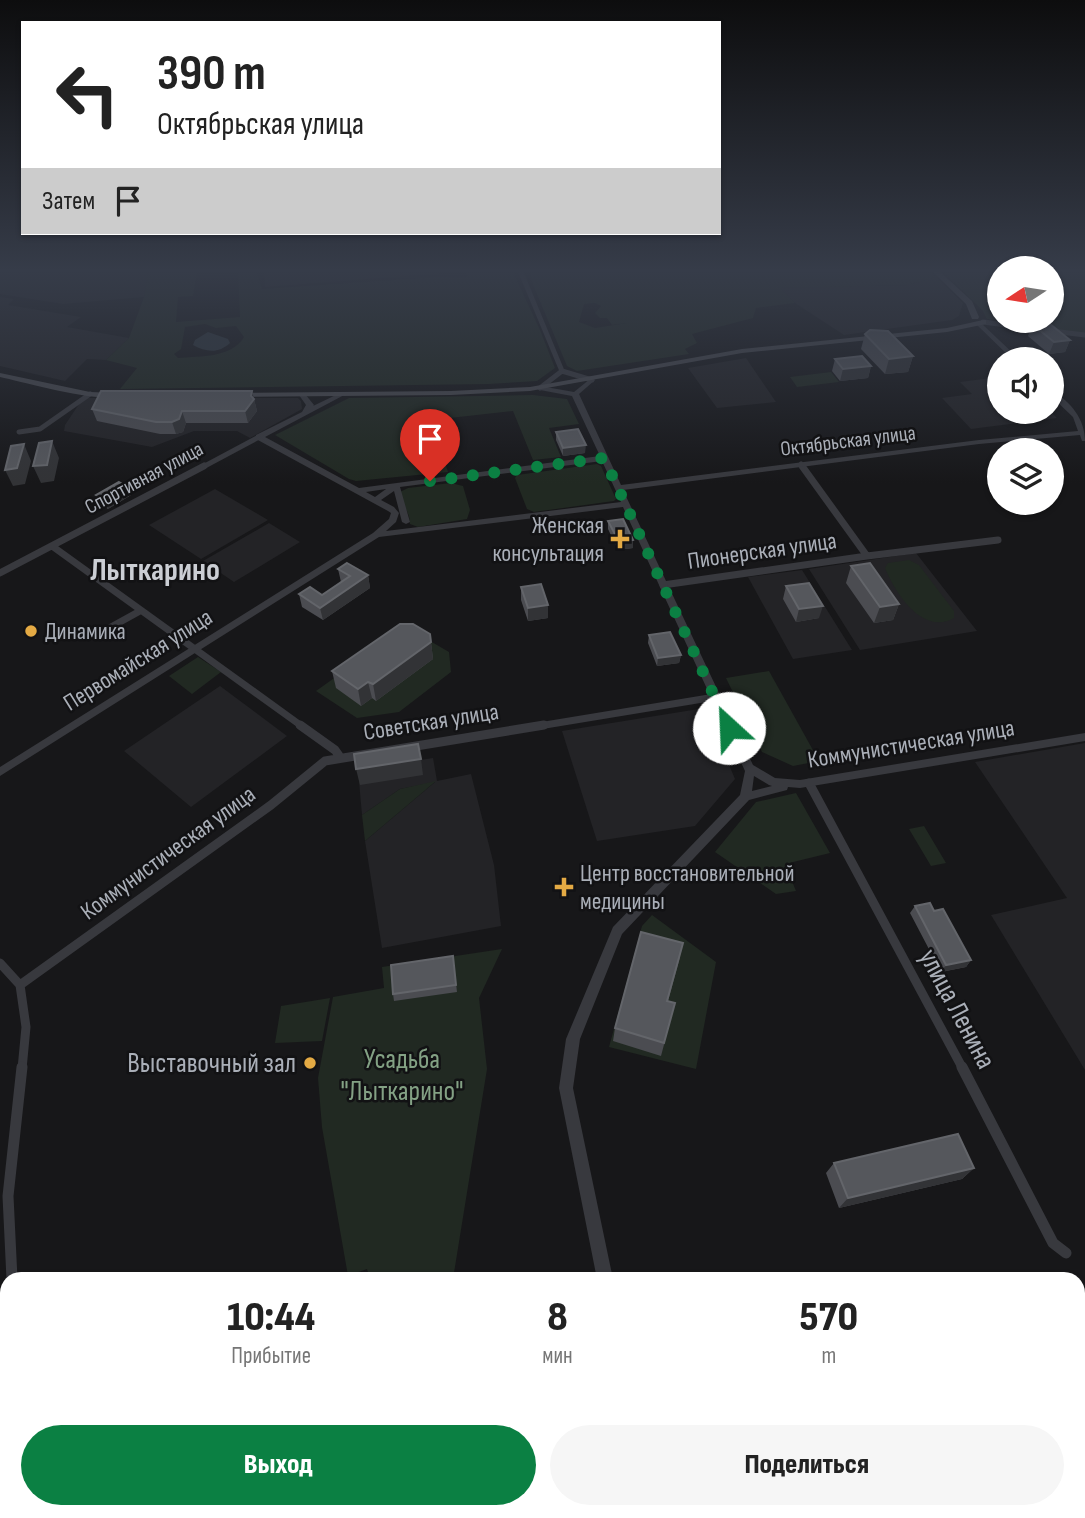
<!DOCTYPE html>
<html lang="ru">
<head>
<meta charset="utf-8">
<style>
	body { margin:0; font-family:"Sofia Sans Condensed",sans-serif; background:#f6f6f6; color:#222; height:100vh; display:flex; flex-direction:column; font-size:26px; white-space:nowrap }
	* { box-sizing:border-box; margin:0 }
	p { font-size:23px; color:#767676 }
	.icon { flex:none; width:38px; height:38px; fill:none; stroke:currentColor; stroke-width:2; stroke-linecap:round; stroke-linejoin:round }
	.map { position:relative; flex:1; overflow:hidden }
	.drawer { position:absolute; left:0px; top:1272px; width:1085px; height:247px; display:flex; flex-direction:column; background:#fff; border-radius:21px 21px 0 0; box-shadow:0 2px 5px #0004 }
	.drawer>* { flex:none }
	.top-card { position:absolute; left:21px; top:21px; width:700px; height:214px; border-radius:0px; box-shadow:0 2px 5px #0004; background:#fff; color:#222; overflow:hidden }
	.needle { width:46px; rotate:258deg }
	.buttons { position:absolute; left:987px; top:256px; display:grid; gap:14px }
	.buttons a { display:grid; place-items:center; width:77px; height:77px; border-radius:50%; background:#fff; box-shadow:0 2px 5px #0004; font-size:35px }
	.pin { position:absolute; display:grid; place-items:center; width:60px; height:60px; color:#fff; margin:-72px -30px; border-radius:50% 50% 50% 0; rotate:-45deg; box-shadow:0 0 7px #0007 }
	.pin .icon { rotate:45deg }
	.me { position:absolute; width:77px; margin:-38px; rotate:335deg; stroke-linejoin:round; filter:drop-shadow(0 0 5px #0008) }
	.turn { display:flex; align-items:center; gap:24px; height:147px; padding:0 21px; font-size:32px }
	.turn .icon { width:91px; height:91px; stroke-width:2.5 }
	.turn b { display:block; font-size:49px; line-height:60px }
	.then { display:flex; align-items:center; height:66px; padding:0 21px; background:#0003; gap:14px; font-size:26px }
	.eta { display:flex; justify-content:space-evenly; align-items:center; height:119px; text-align:center }
	.eta b { font-size:42px; font-weight:800; line-height:49px }
	.action { display:flex; gap:14px; margin-top:auto; padding:14px 21px }
	.action a { flex:1; height:80px; border-radius:42px; background:#0b8043; color:#fff; font-size:28px; font-weight:800; line-height:80px; text-align:center }
	.action a+a { background:#f6f6f6; color:#222 }
	.map>svg:first-child { display:block }
	.built { fill:#232326 }
	.green { fill:#212922; fill-rule:evenodd }
	.water { fill:#2e363c }
	.lines { fill:none; stroke-linecap:round; stroke-linejoin:round }
	.minor-far3 { stroke:#38393e; stroke-width:5 }
	.minor-far2 { stroke:#38393e; stroke-width:7 }
	.minor-far1 { stroke:#38393e; stroke-width:9 }
	.minor { stroke:#38393e; stroke-width:11 }
	.tertiary { fill:#38393e; fill-rule:evenodd }
	.secondary { fill:#47484d; fill-rule:evenodd }
	.wall { fill:#4b4c51 }
	.shaded-wall { fill:#323336 }
	.building { fill:#55575c; stroke:#63656a; stroke-width:2 }
	.route { stroke:#0b8043; stroke-width:12; stroke-dasharray:0 21.6 }
	.poi-dot { fill:#e4aa44; stroke:#121214; stroke-width:2.5 }
	.labels { text-anchor:middle; dominant-baseline:central; stroke-width:5; stroke-linejoin:round; paint-order:stroke }
	.far-street-label { font-size:21px; fill:#aaafb8; stroke:#121214 }
	.poi-label { font-size:24px; fill:#aaafb8; stroke:#121214; text-anchor:start }
	.street-label { font-size:24px; fill:#aaafb8; stroke:#121214 }
	.near-street-label { font-size:28px; fill:#aaafb8; stroke:#121214 }
	.near-park-label { font-size:28px; fill:#83a184; stroke:#121214 }
	.near-poi-label { font-size:28px; fill:#aaafb8; stroke:#121214; text-anchor:end }
	.district-label { font-size:32px; font-weight:bold; fill:#cbced4; stroke:#121214 }
</style>
</head>
<body>
<div class="map">
<svg width="1085" height="1518" viewBox="0 0 1085 1518">
	<rect width="100%" height="100%" fill="#171719"/>
	<path class="built" d="M0,270h149l-5,27 -81,7 -63,-10z
		M264,270h219l-218,17z
		M936,277l27,26 -4,13 -7,4 -108,15 -49,-32 -16,-15 129,-3z
		M0,297l14,2 -6,6 73,12 -14,10 62,11 -23,22 -19,-1 -22,22 -65,-15z
		M746,358l30,44 -59,6 -29,-40z
		M999,377v34h51l7,7 -86,11 -29,-31 30,-4 -12,-12z
		M83,398h215l3,3 1,8 -52,29 -13,-7h-43l-42,16 -88,-16 1,-6z
		M215,489l53,31 -67,39 -52,-34z
		M269,523l31,19 -66,40 -31,-21z
		M916,553l61,78 -117,19 -51,-81z
		M802,570l50,80 -59,9 -45,-82z
		M220,686l67,50 -96,71 -67,-56z
		M705,708l30,71 -40,47 -98,15 -35,-110z
		M1085,743v327l-94,-155 76,-17 -92,-136z
		M433,758l4,23 34,-7 23,91 7,61 -119,22 -17,-107 70,-59 -35,7 -38,26 -4,-45z"/>
	<path class="green" d="M149,270h48l-4,26 -15,1 -2,25 64,-5 -2,-47h18l6,19 162,-11c15,-3 27,0 42,-1l1,-5 45,-2 28,60 15,38 -18,13 -48,3 -369,5 17,-21 -31,-8 23,-22 15,-41zM205,324l11,4 20,-2 8,11c-12,21 -44,19 -66,21l-4,-4 7,-5 4,-22z
		M530,270h398l8,7 -28,8 -128,3 15,15 -39,5 -3,10 -61,16 5,9 -12,6 4,5 -112,17 -10,-5 -35,-84zM595,303l6,3 -6,7 5,5h7l5,7 15,-2 -32,5 -16,-6 5,-18z
		M941,270h58v50h53v-50h33v64l-98,-15 -4,-8z
		M831,372l8,10 -42,5 -7,-10z
		M533,395l34,4 12,25 -30,4 12,29 -28,3 -20,-49 -81,9 16,52 -92,9 -7,-2 -74,-44 74,-37z
		M597,464l4,2 15,33 -2,2 -80,11 -7,-3 -12,-31 2,-3z
		M451,483l12,3 7,24 -3,9 -49,8 -8,-3c0,-15 -11,-20 -10,-32l8,-4z
		M909,560l10,5 35,46v7c-31,18 -59,-25 -69,-50l3,-5z
		M406,627l43,25 2,20 -52,40 -42,6 -41,-27z
		M198,657l23,15 -29,22 -23,-18z
		M769,671l50,90 -26,5 -31,-14 -36,-74z
		M436,781l-71,60 -3,-26 38,-26z
		M796,793l34,60 -45,11 11,27 -20,3 -61,-42 41,-50z
		M924,826l22,37 -15,3 -22,-37z
		M652,915l64,47 -20,107 -87,-22 33,-121z
		M502,949l-23,49 8,71 -34,210h-83l-3,-10 -19,7 -26,-149 -4,-49 15,-81 51,-9 -2,-21z
		M330,998l-8,43 -47,2 6,-37z"/>
	<path class="water" d="M208,332l20,7 2,4c-12,11 -24,9 -37,2l2,-5z"/>
	<g class="lines">
		<path class="minor-far3" d="M520,270l42,101
			M983,322l56,7
			M1052,331l33,4
			M562,371l30,9
			M540,388l22,-17
			M19,432l21,-3 50,-35
			M801,464l3,4
			M201,468l58,-31"/>
		<path class="minor-far2" d="M802,466l65,90 131,-16
			M52,546l251,181
			M0,573l204,-107
			M663,585l204,-29
			M111,627l29,-16
			M533,727l182,-30"/>
		<path class="minor-far1" d="M300,725l35,25 5,7
			M809,783l154,286
			M0,963l20,22 6,42 -4,42
			M20,985l251,-180 54,-44 219,-36"/>
		<path class="minor" d="M962,1067l91,176 13,10
			M12,1279l-4,-83 14,-129
			M18,1512l1,6"/>
		<path class="tertiary" d="M977,323h4l38,36h-7l-35,-34z
			M590,379l5,1 -16,14 42,91 358,-45 99,-9 -5,-14 -21,-20v-6c19,11 33,28 33,50h-3l-2,-6 -101,9 -356,46 130,275 22,13 25,2 285,-47v8l-285,47 -12,-1 -1,3 -38,10 -127,134 -42,105 -7,49 40,191h-16l-38,-191 7,-49 47,-112 127,-132 5,-24 -122,-264 -244,30 -379,239v-9l373,-234 16,-14 2,-6 -3,-2 -132,-72v-4l46,-23 4,-7 -7,-10 2,-1h4l9,11 -1,1 27,-13 6,1 -81,43 94,51 241,-32 -28,-60 -32,-6 -3,-2 3,-2 34,6zM602,461l19,41 -235,29 10,-9 3,-9 -5,-6 -13,-7 13,-9 8,31 4,2 4,-2 -10,-35zM386,489l-11,8 -9,-5zM754,776l15,9 3,1 -20,5z
			M392,1512h25l-3,6h-25z"/>
		<path class="secondary" d="M931,270h7l34,31 7,16 -1,2h-6l-6,-15z
			M983,320h3v4l-39,8 -205,21 -212,38 -79,4 -215,2 -4,-2 4,-2 215,-2 79,-4 212,-38 205,-21z
			M0,373l90,19 27,1 4,2c-18,10 -97,-13 -121,-18z"/>
	</g>
	<path class="wall" d="M1032,324l38,16 -5,12 -16,2 -21,-18z
		M865,334l48,22 -5,16 -23,2 -24,-25z
		M835,359l36,7 -3,12 -28,3 -8,-10z
		M252,391l5,20 -9,12h-62l-3,9 -7,2h-16l-63,-13 -5,-12z
		M556,432l29,21 -22,3 -7,-16z
		M96,495h35l-23,14 -9,-6z
		M608,521l25,19v8l-15,2 -10,-21z
		M851,566l48,38 -6,16 -19,3 -28,-40z
		M338,569l30,6 2,13 -47,32 -21,-13 -3,-13 23,1 19,-13z
		M786,586l33,32 -23,4 -13,-23z
		M521,587l27,18v13l-20,3 -7,-21z
		M430,634l3,25 -57,42 -4,-3 -11,8 -25,-18 -4,-17z
		M649,635l32,20 -2,8 -22,3 -9,-23z
		M915,906l19,5 37,49 -5,7 -25,5 -31,-59z
		M453,956l4,36 -63,9 -1,-7z
		M680,957l-12,44 7,2 -14,53 -48,-15 2,-13z
		M834,1163l140,5 -12,11 -123,29 -13,-35z"/>
	<path class="shaded-wall" d="M1070,340l-5,12 -16,2 5,-12z
		M913,356l-5,16 -23,2 4,-15z
		M871,366l-3,12 -28,3 3,-12z
		M252,391l5,20 -9,12 -3,-12z
		M182,411l4,12 -3,9 -7,2 -4,-12z
		M52,441l7,17 -5,23 -13,2 -8,-17z
		M24,444l7,17 -6,23 -12,2 -8,-16z
		M586,445l-1,8 -22,3v-8z
		M128,487l3,8 -23,14 -3,-8z
		M633,540v8l-15,2 1,-8z
		M368,575l2,13 -47,32 -3,-12z
		M899,604l-6,16 -19,3 6,-16z
		M548,605v13l-20,3v-13z
		M823,606l-4,12 -23,4 3,-13z
		M431,642l2,17 -57,42 -3,-17z
		M681,655l-2,8 -22,3 1,-8z
		M368,682l4,16 -11,8 -3,-17z
		M421,759l2,16 -63,10 -4,-16z
		M971,960l-5,7 -25,5 5,-7z
		M974,1168l-12,11 -123,29 9,-10z"/>
	<path class="building" d="M1032,324h18l20,16 -16,2z
		M870,330l18,1 25,25 -24,3 -24,-25z
		M862,356l9,10 -28,3 -8,-10z
		M101,391h151l-1,5 3,3 -9,12h-63l-3,8 -7,3h-16l-64,-13z
		M578,429l8,16 -23,3 -7,-16z
		M52,441l-5,24 -14,1 6,-23z
		M24,444l-7,24 -12,2 6,-24z
		M119,482l9,5 -23,14 -9,-6z
		M623,519l10,21 -14,2 -11,-21z
		M347,563l21,12 -48,33 -21,-14 11,-7 12,8 28,-19 -12,-7z
		M870,563l29,41 -19,3 -29,-41z
		M809,583l14,23 -24,3 -13,-23z
		M541,584l7,21 -20,3 -7,-21z
		M400,624h13l17,10 1,8 -58,42 -5,-2 -10,7 -26,-18z
		M670,632l11,23 -23,3 -9,-23z
		M418,744l3,15 -65,10 -2,-15z
		M930,903l4,8 9,-2 28,51 -25,5 -31,-59z
		M641,932l42,11 -16,58 8,2 -11,40 -49,-15z
		M453,956l3,29 -63,9 -2,-29z
		M958,1134l16,34 -126,30 -14,-35z"/>
	<linearGradient id="sky" x2="0" y2="1"><stop stop-color="#0d0d0e"/><stop offset="0.56" stop-color="#363c49"/><stop offset="1" stop-color="#363c49" stop-opacity="0"/></linearGradient>
	<rect width="1085" height="483" fill="url(#sky)"/>
	<g class="lines">
		<path class="route" d="M430,481l174,-23 125,270"/>
	</g>
	<g class="poi-dot">
		<path d="M616.5 528.5h7v7h7v7h-7v7h-7v-7h-7v-7h7z"/>
		<circle cx="31" cy="631" r="7"/>
		<path d="M560.5 876.5h7v7h7v7h-7v7h-7v-7h-7v-7h7z"/>
		<circle cx="310" cy="1063" r="7"/>
	</g>
	<g class="labels">
		<g class="far-street-label">
			<text transform="translate(848 441) rotate(-7)">Октябрьская улица</text>
			<text transform="translate(144 478) rotate(-28)">Спортивная улица</text>
		</g>
		<g class="poi-label">
			<text x="604" y="525" text-anchor="end">Женская<tspan x="604" dy="28">консультация</tspan></text>
			<text x="45" y="631">Динамика</text>
			<text x="580" y="873">Центр восстановительной<tspan x="580" dy="28">медицины</tspan></text>
		</g>
		<g class="street-label">
			<text transform="translate(762 551) rotate(-8)">Пионерская улица</text>
			<text transform="translate(138 660) rotate(-32)">Первомайская улица</text>
			<text transform="translate(431 722) rotate(-9)">Советская улица</text>
			<text transform="translate(911 744) rotate(-9)">Коммунистическая улица</text>
			<text transform="translate(168 853) rotate(-36)">Коммунистическая улица</text>
		</g>
		<g class="near-street-label">
			<text transform="translate(957 1009) rotate(62)">улица Ленина</text>
		</g>
		<g class="near-park-label">
			<text x="402" y="1059">Усадьба<tspan x="402" dy="32">"Лыткарино"</tspan></text>
		</g>
		<g class="near-poi-label">
			<text x="296" y="1063">Выставочный зал</text>
		</g>
		<g class="district-label">
			<text x="155" y="570">Лыткарино</text>
		</g>
	</g>
</svg>
<div class="buttons">
<a><svg class="needle" viewBox="-14 -14 28 28"><path d="M0-13l5 13h-10z" fill="#e53935"/><path d="M0 13l5-13h-10z" fill="#767676"/></svg></a>
<a><svg class="icon" aria-label="sound" viewBox="0 0 24 24"><path d="M4 9h4l5-4v14l-5-4H4zM17 9q2 3 0 6"/></svg></a>
<a><svg class="icon" aria-label="layers" viewBox="0 0 24 24"><path d="M12 4l9 5-9 5-9-5zM3 14l9 5 9-5"/></svg></a>
</div>
<div class="pin" style="left:430px;top:481px;background:#d93025"><svg class="icon" aria-label="arrive" viewBox="0 0 24 24"><path d="M6 21V4h12l-3 4 3 4H6"/></svg></div>
<svg class="me" style="left:729px;top:728px" viewBox="-20 -20 40 40"><circle r="19" fill="#fff"/><path d="M0-13L10 11 0 6-10 11z" fill="#0b8043"/></svg>
<div class="top-card">
<div class="turn"><svg class="icon" aria-label="left" viewBox="0 0 24 24"><path d="M17 20v-9H6M10 6l-5 5 5 5"/></svg><div><b>390 m</b>Октябрьская улица</div></div>
<div class="then">Затем<svg class="icon" aria-label="arrive" viewBox="0 0 24 24"><path d="M6 21V4h12l-3 4 3 4H6"/></svg></div>
</div>
<section class="drawer">
<div class="eta">
<div><b>10:44</b><p>Прибытие</p></div>
<div><b>8</b><p>мин</p></div>
<div><b>570</b><p>m</p></div>
</div>
<div class="action"><a>Выход</a><a>Поделиться</a></div>
</section>
</div>
</body>
</html>
